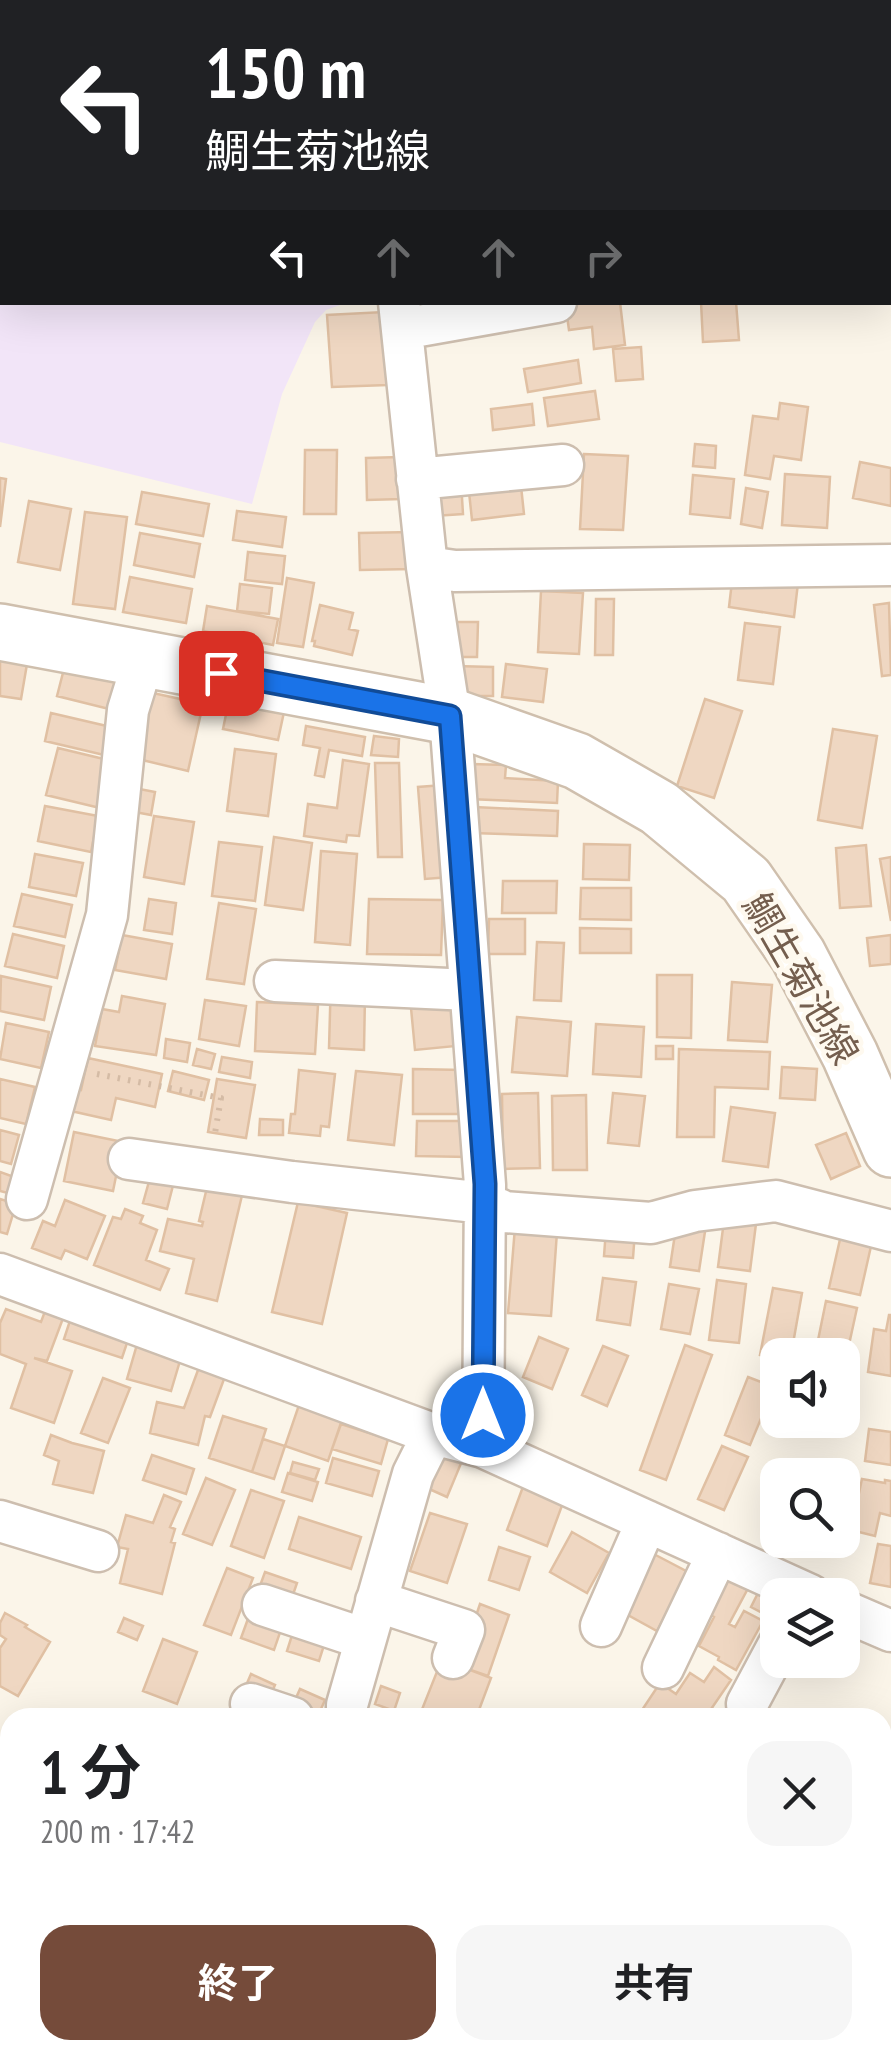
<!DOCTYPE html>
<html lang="ja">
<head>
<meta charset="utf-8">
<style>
	body { margin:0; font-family:"PT Sans Narrow","Noto Sans JP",sans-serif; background:#f6f6f6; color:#202124; height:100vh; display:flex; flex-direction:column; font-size:38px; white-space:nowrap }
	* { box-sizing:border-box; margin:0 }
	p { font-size:32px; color:#757577 }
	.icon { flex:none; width:55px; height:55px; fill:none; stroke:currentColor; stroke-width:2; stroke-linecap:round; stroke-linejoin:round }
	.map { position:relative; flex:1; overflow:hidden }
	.panel { position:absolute; left:0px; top:1708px; width:892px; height:352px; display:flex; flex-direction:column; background:#fff; border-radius:30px 30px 0 0; box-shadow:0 10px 40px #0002 }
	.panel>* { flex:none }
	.hud { position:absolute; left:0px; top:0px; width:892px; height:305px; box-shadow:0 10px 40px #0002; background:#202124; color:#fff; overflow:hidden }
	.buttons { position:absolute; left:760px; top:1338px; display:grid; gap:20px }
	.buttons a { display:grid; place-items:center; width:100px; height:100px; border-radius:20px; background:#fff; box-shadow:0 10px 40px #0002; font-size:50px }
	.pin { position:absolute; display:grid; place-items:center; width:85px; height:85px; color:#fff; margin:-42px; border-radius:20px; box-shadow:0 5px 15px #0006 }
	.me { position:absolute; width:110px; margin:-55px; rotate:0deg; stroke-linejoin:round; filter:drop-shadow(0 0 8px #0008) }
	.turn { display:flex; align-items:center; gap:35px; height:210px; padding:0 40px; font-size:45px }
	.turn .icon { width:130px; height:130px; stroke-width:2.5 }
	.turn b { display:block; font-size:70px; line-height:85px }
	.lanes { display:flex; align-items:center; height:95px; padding:0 40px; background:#0003; justify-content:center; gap:50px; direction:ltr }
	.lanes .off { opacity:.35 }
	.round { display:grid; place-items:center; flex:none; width:105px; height:105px; border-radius:30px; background:#f6f6f6 }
	.head { display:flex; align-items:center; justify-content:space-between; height:170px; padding:0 40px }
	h1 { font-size:60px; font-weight:700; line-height:75px }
	.button { display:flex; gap:20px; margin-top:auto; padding:20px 40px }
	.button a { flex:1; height:115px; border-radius:30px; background:#754b3a; color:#fff; font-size:40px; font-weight:700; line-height:115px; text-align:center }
	.button a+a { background:#f6f6f6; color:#202124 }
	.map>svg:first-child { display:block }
	.education { fill:#f2e5f8 }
	.green { fill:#d2e8c8 }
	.building { fill:#efd7c2; stroke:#e0c0a3; stroke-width:2.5 }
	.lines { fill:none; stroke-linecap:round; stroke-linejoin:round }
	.minor-casing { stroke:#cdbeaf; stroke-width:45 }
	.secondary-casing { stroke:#cfbfad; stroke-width:60 }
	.path { stroke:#d4bba5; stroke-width:6; stroke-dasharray:2.5 8; stroke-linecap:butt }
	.minor { stroke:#fff; stroke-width:40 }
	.secondary { stroke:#fff; stroke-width:55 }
	.route-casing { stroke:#114b97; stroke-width:25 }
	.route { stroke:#1a73e8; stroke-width:18 }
	.labels { text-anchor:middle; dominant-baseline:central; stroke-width:9; stroke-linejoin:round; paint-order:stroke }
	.street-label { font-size:38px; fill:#745e4e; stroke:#fef9ef }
</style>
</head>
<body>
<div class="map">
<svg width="891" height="2059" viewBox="0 0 891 2059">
	<rect width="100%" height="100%" fill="#fbf5e9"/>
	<path class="education" d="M0,0h346v2h-344v300l364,1 -26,2 -14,5 -11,12 -33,72 -30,110 -252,-62z"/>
	<path class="green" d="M0,1766l10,4v280h189l-7,9h-192z"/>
	<path class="building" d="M433,0h74v2h-74z
		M565,302h55l5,43 -31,4 -2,-22 -23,3z
		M701,302h35l3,38 -36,2z
		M384,312l3,73 -55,2 -5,-72z
		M641,347l2,32 -27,2 -3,-32z
		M578,360l3,23 -53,9 -4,-23z
		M595,391l4,28 -51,7 -4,-28z
		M780,403l28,4 -7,53 -27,-4 -4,23 -25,-4 8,-59 25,3z
		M532,404l2,21 -41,5 -2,-21z
		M695,444l21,2 -1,22 -22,-2z
		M305,450h32l-1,64h-32z
		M584,454l44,2 -5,74 -43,-1z
		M400,457l1,42 -34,1 -1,-42z
		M518,458l6,56 -52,6 -6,-56z
		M860,462l31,6v38l-38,-8z
		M460,465l3,49 -29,2 -2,-49z
		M785,474l45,3 -3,51 -45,-3z
		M693,475l41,4 -4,39 -40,-4z
		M0,478l6,1 -6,48z
		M746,488l22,4 -6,36 -21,-4z
		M142,492l67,12 -6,32 -67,-12z
		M29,501l42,8 -11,61 -42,-8z
		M237,511l49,6 -4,30 -49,-7z
		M85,512l42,5 -12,92 -42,-5z
		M412,532v37l-52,1 -1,-37z
		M140,533l60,11 -6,33 -60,-12z
		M248,552l37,4 -3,28 -37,-4z
		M733,573l65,10 -4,34 -65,-10z
		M130,577l62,12 -6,34 -63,-11z
		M287,578l27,5 -11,64 -26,-4z
		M240,584l32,4 -3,26 -32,-3z
		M541,591l42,2 -4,61 -41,-2z
		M596,599h18l-1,56h-18z
		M889,603l2,72 -9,1 -8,-71z
		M320,605l33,8 -4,16 9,2 -6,24 -38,-9 1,-5h-3z
		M207,606l71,13 -5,26 -70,-14z
		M449,622h29l-1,35h-28z
		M745,623l35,4 -7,57 -35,-4z
		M0,660l27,4 -6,35 -21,-3z
		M506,664l41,5 -4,33 -41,-5z
		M65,665l51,12 -7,32 -52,-13z
		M455,666l38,1v29h-39z
		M153,693l50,11 -15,67 -50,-12z
		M705,699l37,12 -28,87 -37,-12z
		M229,700l55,12 -6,28 -55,-11z
		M51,713l60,14 -7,28 -59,-14z
		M306,726l59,11 -3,19 -33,-6 -5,27 -9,-2 5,-27 -17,-3z
		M833,729l44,7 -15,92 -44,-8z
		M374,736l25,3 -1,18 -27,-2z
		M58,748l54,13 -12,47 -54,-13z
		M235,749l41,5 -8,62 -41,-5z
		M343,760l26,4 -10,72 -12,-1 -1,7 -42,-6 4,-32 29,4z
		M375,763h24l3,94h-24z
		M471,764l35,1 -1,13 53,3 -1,22 -88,-4z
		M443,785l7,92 -25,2 -7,-92z
		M129,787l26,5 -4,23 -27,-5z
		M45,806l53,10 -7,36 -53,-11z
		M474,807l84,4 -1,25 -84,-3z
		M154,816l40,6 -10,62 -40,-7z
		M274,837l38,6 -9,67 -38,-5z
		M219,842l43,5 -7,54 -43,-5z
		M584,844l46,1 -1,35 -46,-1z
		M866,845l5,61 -31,2 -4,-60z
		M321,851l36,3 -7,91 -35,-3z
		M35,854l48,9 -7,33 -47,-9z
		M891,857v64l-11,-62z
		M503,881h54l-1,32h-54z
		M581,888h50v32l-51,-1z
		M22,894l50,11 -7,32 -51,-11z
		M149,899l27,4 -4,31 -28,-4z
		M369,899l74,1 -2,55 -74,-1z
		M219,903l37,6 -12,75 -37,-5z
		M489,919h36v35h-37z
		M580,928l51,1v24h-51z
		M13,934l51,12 -7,32 -52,-12z
		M122,935l50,9 -6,35 -51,-9z
		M891,935v29l-21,2 -3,-28z
		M537,942l27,1 -3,58 -27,-1z
		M657,975h35l-1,63 -34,-1z
		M1,976l50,11 -7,33 -44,-9z
		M331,977l34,18 -1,55 -35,-2z
		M732,982l40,3 -5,57 -39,-2z
		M451,983l5,63 -41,4 -6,-63z
		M122,996l43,8 -9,51 -61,-9 7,-37 17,3z
		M205,1000l41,6 -7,40 -40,-7z
		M257,1002l61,3 -3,49 -60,-3z
		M517,1017l54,5 -4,54 -55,-4z
		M6,1023l43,9 -8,36 -41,-9z
		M596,1024l48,3 -3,50 -48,-3z
		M166,1039l24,4 -3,19 -23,-4z
		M656,1046h17v13h-17z
		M197,1049l18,5 -4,15 -18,-4z
		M679,1049l91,3 -2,37 -53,-2 -1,50h-37z
		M222,1057l30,5 -2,16 -31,-6z
		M88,1058l74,16 -7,33 -39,-9 -5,22 -40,-9 6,-22 4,1z
		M782,1067l35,2 -2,31 -35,-2z
		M413,1069l50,1v44h-50z
		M299,1070l36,4 -6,53 -8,-1 -1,10 -31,-3 2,-19h4z
		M173,1071l36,9 -5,20 -36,-9z
		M356,1071l46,4 -8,70 -46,-5z
		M0,1079l35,8 -9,37 -26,-6z
		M217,1079l38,6 -9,53 -38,-6z
		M538,1093l2,75 -37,1 -1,-75z
		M613,1093l32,3 -6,50 -31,-3z
		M586,1095l1,75h-34l-1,-74z
		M731,1107l44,6 -7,54 -45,-6z
		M260,1119l23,1v15h-24z
		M417,1121h51v36l-52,-1z
		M0,1130l19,5 -8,29 -11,-3z
		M74,1132l49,10 -10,49 -49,-10z
		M846,1133l14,33 -29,13 -15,-34z
		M155,1160l23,6 -11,43 -24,-6z
		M213,1162l35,8 -31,131 -31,-8 8,-34 -34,-8 8,-32 34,7 1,-4 -4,-1z
		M0,1172l14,5 -6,16 -8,-2z
		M0,1199l16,5 -9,30 -7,-2z
		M65,1200l40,16 -18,43 -22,-9 -4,9 -29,-11 11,-27 12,5z
		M298,1202l49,11 -25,111 -50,-12z
		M726,1205l32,3 -8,63 -32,-4z
		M125,1209l18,7 -3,7 17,7 -11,30 23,9 -9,21 -66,-25 19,-48 8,2z
		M516,1215l42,3 -7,98 -43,-3z
		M607,1216l29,2 -3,40 -29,-2z
		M677,1221l29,4 -7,46 -29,-4z
		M843,1226l31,7 -14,62 -31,-7z
		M603,1278l33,4 -6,43 -33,-5z
		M717,1280l29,4 -7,59 -30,-3z
		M669,1284l30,5 -9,45 -29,-5z
		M773,1288l29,5 -11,62h-13v3l-18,-3z
		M53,1290l18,7 -24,64 -13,-3 38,13 -18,52 -43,-15 15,-44 -26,-10v-31l6,-14 35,13z
		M79,1293l58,20 -15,45 -58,-19z
		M826,1301l31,7 -14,64 -1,-17h-27z
		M889,1315h2v61l-23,-4 6,-43 12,2z
		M539,1337l29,12 -16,40 -29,-12z
		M138,1341l44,13 -11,37 -44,-12z
		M208,1343l26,9 -24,65 -5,-1 -7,29 -48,-12 7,-31 27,6z
		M685,1345l27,10 -46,125 -26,-10z
		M603,1346l25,10 -21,50 -25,-11z
		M748,1377l26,10 -24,58 -25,-10z
		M103,1378l27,10 -22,55 -27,-10z
		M300,1402l43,15 -15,44 -43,-15z
		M223,1416l43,13 -14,43 -43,-14z
		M341,1424l47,15 -7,25 -49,-15z
		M869,1429l22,3v33l-26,-4z
		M51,1435l21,8 32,8 -11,42 -40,-9 6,-23 -15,-6z
		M263,1439l22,7 -11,33 -22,-7z
		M722,1446l26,11 -24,53 -26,-11z
		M442,1452l20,9 -15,36 -20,-9z
		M152,1455l42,14 -8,25 -43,-14z
		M333,1458l46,13 -7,25 -46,-13z
		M293,1462l26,7 -4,11 -25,-7z
		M288,1473l30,9 -6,19 -30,-9z
		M527,1476l40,16 -20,54 -40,-16z
		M206,1478l29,12 -23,55 -29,-11z
		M862,1479l23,4v-3l6,1v35l-11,-3 -5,23 -24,-6z
		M251,1490l33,11 -20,57 -33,-12z
		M164,1495l17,7 -11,25 5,2 -4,13 4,1 -13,51 -42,-11 8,-34 -11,-2 9,-32 27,8z
		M430,1513l37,11 -20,59 -37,-12z
		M299,1517l62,20 -10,32 -62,-20z
		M572,1532l37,21 -22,40 -37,-21z
		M878,1544l13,2v41l-21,-4z
		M499,1547l31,10 -11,33 -30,-10z
		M648,1551l40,21 -31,59 -40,-22z
		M749,1561l4,18 -24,45 6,3 9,-16 19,10 -27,49 -18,-10 1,-3 -20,-11 15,-29 -21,-12z
		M227,1568l26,10 -22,57 -27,-10z
		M770,1569l15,8 -19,38 -15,-8z
		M265,1572l32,11 -23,67 -33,-12z
		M480,1604l29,11 -21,61 -29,-10z
		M5,1613l22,12 -2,2 25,15 -32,54 -18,-10v-38l6,-9 -6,-4v-12z
		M299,1613l32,10 -12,38 -32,-10z
		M124,1618l19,8 -6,14 -19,-8z
		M163,1639l34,13 -20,52 -34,-13z
		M442,1659l49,19 -15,40 -57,-1z
		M714,1667l17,13 -26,38 -67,-2 22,-33 16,11 14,-21 14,9z
		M251,1674l24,11 -14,33h-29z
		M381,1686l19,7 -6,18 -19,-7z
		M300,1689l25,11 -8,18h-30z
		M882,1959h9v48l-9,-1z
		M882,2036l9,3v20h-77l2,-9h66z
		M329,2050h23l12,9h-42z
		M616,2050h46l-3,9h-40l-5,-2z
		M698,2050h40l-4,9h-22l-15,-7z"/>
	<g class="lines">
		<g class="minor-casing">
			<path id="minor" d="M362,0v2
				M399,302l28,265 23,149 35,469 -2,262
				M402,329l154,-27
				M417,479l146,-14
				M427,567l28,4 436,-6
				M275,981l195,9
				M129,1159l163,23 193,21 20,9 146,11 44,-12 81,-10 115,30
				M27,1199l80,-284 21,-205 16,-52
				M0,1274l433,160 50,13 327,148
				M0,1521l98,30
				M376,1601l88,29 -11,28
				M263,1605l102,34
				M842,1610l49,21
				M601,1626l46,-105
				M663,1668l55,-115
				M251,1704l42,14
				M747,1704l31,-58
				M347,1718v-13l66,-231 20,-40
				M882,1894l9,-20
				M291,2059l4,-9
				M790,2059l3,-9"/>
		</g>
		<g class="secondary-casing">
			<path id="secondary" d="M0,632l450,84 127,45 82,47 87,72 52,75 52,100 41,94"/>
		</g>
		<path class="path" d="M97,1074l124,24 -7,41"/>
		<use href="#minor" class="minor"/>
		<use href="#secondary" class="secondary"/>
	</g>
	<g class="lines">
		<g class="route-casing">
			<path id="route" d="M221,673l229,43 35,468 -2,231"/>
		</g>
		<use href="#route" class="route"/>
	</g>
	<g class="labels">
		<g class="street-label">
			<text transform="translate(802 978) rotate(60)">鯛生菊池線</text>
		</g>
	</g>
</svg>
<div class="buttons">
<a><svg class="icon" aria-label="sound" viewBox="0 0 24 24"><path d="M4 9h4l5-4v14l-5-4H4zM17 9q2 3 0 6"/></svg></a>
<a><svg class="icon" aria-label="search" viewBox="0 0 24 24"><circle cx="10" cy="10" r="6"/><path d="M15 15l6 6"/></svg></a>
<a><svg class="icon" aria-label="layers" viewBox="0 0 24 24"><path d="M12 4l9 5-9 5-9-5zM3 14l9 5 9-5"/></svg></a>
</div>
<div class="pin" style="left:221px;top:673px;background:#d93025"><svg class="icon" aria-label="arrive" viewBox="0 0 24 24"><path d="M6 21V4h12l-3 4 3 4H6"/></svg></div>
<svg class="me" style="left:483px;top:1415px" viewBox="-20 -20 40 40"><circle r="17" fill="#1a73e8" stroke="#fff" stroke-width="3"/><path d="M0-11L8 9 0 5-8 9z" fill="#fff"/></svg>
<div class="hud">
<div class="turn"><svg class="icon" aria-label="left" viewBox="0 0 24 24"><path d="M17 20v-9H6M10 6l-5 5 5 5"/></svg><div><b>150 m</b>鯛生菊池線</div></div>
<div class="lanes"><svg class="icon" aria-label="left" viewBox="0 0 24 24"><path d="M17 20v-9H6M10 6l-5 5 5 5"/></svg><svg class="icon off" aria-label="ahead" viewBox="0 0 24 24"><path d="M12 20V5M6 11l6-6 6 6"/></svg><svg class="icon off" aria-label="ahead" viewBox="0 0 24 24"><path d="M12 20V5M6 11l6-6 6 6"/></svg><svg class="icon off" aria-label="right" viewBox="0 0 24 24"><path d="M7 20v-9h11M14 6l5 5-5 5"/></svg></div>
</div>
<section class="panel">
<div class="head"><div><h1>1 分</h1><p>200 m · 17:42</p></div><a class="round"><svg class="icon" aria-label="close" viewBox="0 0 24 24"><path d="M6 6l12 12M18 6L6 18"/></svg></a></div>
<div class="button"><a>終了</a><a>共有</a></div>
</section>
</div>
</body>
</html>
